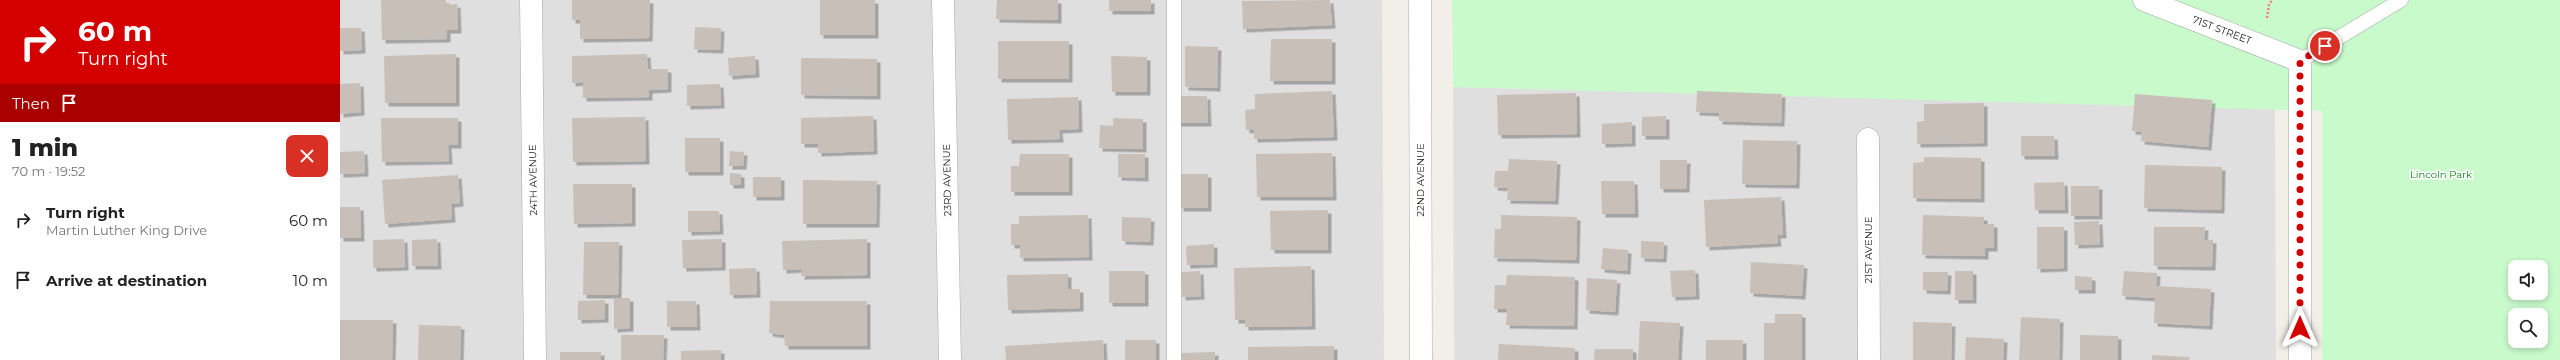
<!DOCTYPE html>
<html lang="en">
<head>
<meta charset="utf-8">
<style>
	body { margin:0; font-family:Montserrat,sans-serif; background:#f2f2f2; color:#222; height:100vh; display:flex; flex-direction:column; font-size:15px; white-space:nowrap }
	* { box-sizing:border-box; margin:0 }
	p { font-size:13px; color:#767676 }
	.icon { flex:none; width:22px; height:22px; fill:none; stroke:currentColor; stroke-width:2; stroke-linecap:round; stroke-linejoin:round }
	.map { position:relative; flex:1; overflow:hidden }
	.drawer { display:flex; flex-direction:column; background:#fff; width:340px }
	.drawer>* { flex:none }
	.guide { background:#d40000; color:#fff; overflow:hidden }
	.buttons { position:absolute; left:2168px; top:260px; display:grid; gap:8px }
	.buttons a { display:grid; place-items:center; width:40px; height:40px; border-radius:8px; background:#fff; box-shadow:0 2px 6px #0003; font-size:20px }
	.pin { position:absolute; display:grid; place-items:center; width:34px; height:34px; color:#fff; margin:-17px; border:2px solid #fff; border-radius:50%; box-shadow:0 1px 4px #0007 }
	.me { position:absolute; width:44px; margin:-22px; rotate:0deg; stroke-linejoin:round; filter:drop-shadow(0 0 3px #0008) }
	.turn { display:flex; align-items:center; gap:14px; height:84px; padding:0 12px; font-size:18px }
	.turn .icon { width:52px; height:52px; stroke-width:2.5 }
	.turn b { display:block; font-size:28px; line-height:34px }
	.then { display:flex; align-items:center; height:38px; padding:0 12px; background:#0003; gap:8px; font-size:15px }
	.round { display:grid; place-items:center; flex:none; width:42px; height:42px; border-radius:8px; background:#f2f2f2 }
	.head { display:flex; align-items:center; justify-content:space-between; height:68px; padding:0 12px }
	h1 { font-size:24px; font-weight:800; line-height:30px }
	ul { padding:0; list-style:none }
	li { display:flex; align-items:center; gap:12px; height:60px; padding:0 12px }
	li div { flex:1 }
	li b { display:block; font-size:15px }
	li em { font-style:normal }
	main { display:flex; flex:1; min-height:0 }
	.map>svg:first-child { display:block }
	.residential { fill:#e0dfdf }
	.park { fill:#c8facc; fill-rule:evenodd }
	.building { fill:#c7bfb8; filter:url(#shadow) }
	.lines { fill:none; stroke-linecap:round; stroke-linejoin:round }
	.service-casing { stroke:#a9a9a9; stroke-width:15 }
	.minor-casing { stroke:#a9a9a9; stroke-width:23 }
	.tertiary-casing { stroke:#a9a9a9; stroke-width:23 }
	.path { stroke:#fa8072; stroke-width:2.5; stroke-dasharray:2 2; stroke-linecap:butt }
	.service { stroke:#fff; stroke-width:14 }
	.minor { stroke:#fff; stroke-width:22 }
	.tertiary { stroke:#fff; stroke-width:22 }
	.route { stroke:#d40000; stroke-width:7; stroke-dasharray:0 12.6 }
	.labels { text-anchor:middle; dominant-baseline:central; stroke-width:3.5; stroke-linejoin:round; paint-order:stroke }
	.street-label { font-size:10px; fill:#222; stroke:#fff }
	.park-label { font-size:10px; fill:#0c8416; stroke:#fff }
</style>
</head>
<body>
<main>
<section class="drawer">
<div class="guide">
<div class="turn"><svg class="icon" aria-label="right" viewBox="0 0 24 24"><path d="M7 20v-9h11M14 6l5 5-5 5"/></svg><div><b>60 m</b>Turn right</div></div>
<div class="then">Then<svg class="icon" aria-label="arrive" viewBox="0 0 24 24"><path d="M6 21V4h12l-3 4 3 4H6"/></svg></div>
</div>
<div class="head"><div><h1>1 min</h1><p>70 m · 19:52</p></div><a class="round" style="background:#d93025;color:#fff"><svg class="icon" aria-label="close" viewBox="0 0 24 24"><path d="M6 6l12 12M18 6L6 18"/></svg></a></div>
<ul>
<li><svg class="icon" aria-label="right" viewBox="0 0 24 24"><path d="M7 20v-9h11M14 6l5 5-5 5"/></svg><div><b>Turn right</b><p>Martin Luther King Drive</p></div><em>60 m</em></li>
<li><svg class="icon" aria-label="arrive" viewBox="0 0 24 24"><path d="M6 21V4h12l-3 4 3 4H6"/></svg><div><b>Arrive at destination</b></div><em>10 m</em></li>
</ul>
</section>
<div class="map">
<svg width="2220" height="360" viewBox="0 0 2220 360">
	<defs>
		<filter id="shadow"><feDropShadow dx="3.5" dy="3.5" stdDeviation="0" flood-color="#0004"/></filter>
	</defs>
	<rect width="100%" height="100%" fill="#f2efe9"/>
	<path class="residential" d="M0,0h1042l2,360h-1044z
		M1113,87l822,21 1,252h-822z"/>
	<path class="park" d="M1112,0h1108v360h-238v-249l-869,-24zM2175,267h26v26h-26zM2175,315h26v26h-26z"/>
	<path class="building" d="M41,0h65v5l11,-1 1,26h-11v9l-65,1z
		M232,0h78l-1,38 -69,1v-19h-8z
		M480,0h55v35h-55z
		M657,0h61v20l-62,-1z
		M769,0h42v11h-42z
		M990,0l2,25 -89,4 -1,-28z
		M355,27l26,1 -1,22 -26,-1z
		M0,28h21l1,22 -22,1z
		M931,39h61v42h-62z
		M658,41h71v38h-71z
		M845,46l33,1 -1,41 -32,-1z
		M116,54v49h-71l-1,-47z
		M307,54l1,15h20v20l-19,1v7l-66,1v-16l-11,1v-27z
		M415,56l1,18 -27,2 -1,-18z
		M771,56l36,1v35h-35z
		M461,58l76,1v37l-76,-1z
		M20,83l1,29 -21,2v-30z
		M380,84l1,21 -34,1v-21z
		M992,91l2,46 -80,2v-10l-8,1 -1,-20 10,-1v-15z
		M1357,91l85,3 -1,29 -62,-2v-8l-23,-1z
		M1236,93l1,41 -79,1 -1,-40z
		M1795,94l77,6 -4,47 -67,-6 1,-9 -10,-1z
		M835,96h32l1,27h-33z
		M738,97l1,32 -20,1 1,9 -52,1 -1,-41z
		M1644,103v40l-67,1v-22l7,-1v-17z
		M533,116l1,35 -56,2v-9h-17v-26z
		M1326,116v20h-24v-19z
		M305,117l1,44 -73,1 -1,-44z
		M41,118h77v27h-10l1,16 -67,1z
		M773,118l30,1v30l-44,-1 1,-23 13,1z
		M1292,122v21l-30,1v-20z
		M1681,136h33l1,20h-34z
		M345,138h35v34h-35z
		M1403,140l54,1 -1,44 -54,-1z
		M24,151l1,22 -25,1v-22z
		M390,151l14,1 -1,14h-14z
		M992,153l1,44h-76l-1,-43z
		M680,154h49v38h-58v-26h8z
		M778,154h27v24l-27,-1z
		M1584,157l57,1v41l-68,-1v-35l11,-1z
		M1169,159l48,2 -2,40 -48,-1 1,-12 -14,-1 1,-16h13z
		M1320,160h27l-1,29h-26z
		M1805,165l77,2 -1,43 -77,-2z
		M390,173l11,1v11h-11z
		M840,174h28v34h-28z
		M118,175l2,28 -9,1 1,15 -67,5 -3,-44z
		M413,177h28v20h-28z
		M463,180l74,1 -1,43h-73z
		M1261,181h33l1,33h-33z
		M1724,182l1,28h-30l-1,-27z
		M233,184h59v39l-58,1z
		M1731,186h28v30h-28z
		M1441,197l2,38h-6l1,8 -72,4 -2,-47z
		M0,207h20l1,31h-21z
		M988,210v40h-57l-1,-39z
		M348,211h31l1,20 -32,1z
		M748,215l1,42 -69,1v-13h-9v-21h8v-8z
		M1161,215l76,2 -1,43 -82,-2 1,-29h6z
		M1583,215l61,2v7h10v24h-9v8l-63,-1z
		M782,217l29,1 -1,24 -28,-1z
		M1759,221l1,23 -25,1 -1,-23z
		M1697,227h27v41l-27,1z
		M1814,227h51l-1,13h9l-1,27 -58,-1z
		M64,239l1,28 -32,1v-28z
		M97,239l1,27h-26v-26z
		M382,239v28l-39,1 -1,-28z
		M527,239v36l-66,1 1,-7 -19,1 -1,-29z
		M1301,241l23,1 -1,17 -22,-1z
		M244,242h35l-1,53h-35z
		M874,244v20l-27,1 -1,-19z
		M1263,248l25,2 -1,21 -26,-2z
		M1411,262l53,3 -2,31 -52,-3z
		M971,266l1,60 -67,1v-7h-10l-1,-52z
		M416,268l1,26 -27,1 -1,-26z
		M1355,270l1,26 -24,1 -2,-26z
		M769,271h36v32h-36z
		M860,271l1,25 -19,1 -1,-25z
		M1615,271h18v29h-18z
		M1784,271l33,2 -1,13 55,3 -2,37 -55,-3 1,-25 -33,-2z
		M1583,272h25l-1,19 -24,-1z
		M728,274v15h12v19l-72,2 -1,-35z
		M1167,275l68,2 -1,49 -68,-1 1,-16h-13l1,-24h11z
		M1735,276l17,1v13h-17z
		M1247,278l30,2 -2,32 -29,-2z
		M274,298h16v30l-16,1z
		M265,300v19l-27,1v-19z
		M327,301h29l1,26h-30z
		M430,301h97v45h-82l-1,-11 -15,-2z
		M1435,314h27v46h-38v-37h11z
		M1681,317l39,2 -1,41h-40z
		M0,320h53l-1,40h-52z
		M1300,321l40,2 -2,37h-40z
		M1573,322l39,1 -1,37h-38z
		M79,325l42,1 -1,34h-42z
		M281,335h43l-1,25h-42z
		M1740,335l38,1v24h-38z
		M1626,337l38,2 -1,21h-38z
		M763,340l1,20h-98l-1,-14z
		M785,340h31v20h-31z
		M1366,340h37v20h-37z
		M1159,344l76,4v12h-77z
		M994,346v14h-86v-13z
		M1255,349h38v11h-39z
		M381,350v10h-40v-9z
		M220,352h41v8h-41z
		M875,352v8h-33l-1,-7z
		M1812,355l37,2v3h-37z"/>
	<g class="lines">
		<g class="service-casing">
			<path id="service" d="M1960,61l101,-61
				M834,360v-360"/>
		</g>
		<g class="minor-casing">
			<path id="minor" d="M191,0l4,360
				M603,0l7,360
				M1804,0l156,61v299
				M1528,139l1,221"/>
		</g>
		<g class="tertiary-casing">
			<path id="tertiary" d="M1080,0l1,360"/>
		</g>
		<path class="path" d="M1927,18l2,-13 3,-5"/>
		<use href="#service" class="service"/>
		<use href="#minor" class="minor"/>
		<use href="#tertiary" class="tertiary"/>
	</g>
	<g class="lines">
		<path class="route" d="M1960,328v-267l25,-15"/>
	</g>
	<g class="labels">
		<g class="street-label">
			<text transform="translate(1882 30) rotate(21)">71ST STREET</text>
			<text transform="translate(193 180) rotate(-91)">24TH AVENUE</text>
			<text transform="translate(607 180) rotate(-91)">23RD AVENUE</text>
			<text transform="translate(1080 180) rotate(-90)">22ND AVENUE</text>
			<text transform="translate(1528 250) rotate(-90)">21ST AVENUE</text>
		</g>
		<g class="park-label">
			<text x="2101" y="174">Lincoln Park</text>
		</g>
	</g>
</svg>
<div class="buttons">
<a><svg class="icon" aria-label="sound" viewBox="0 0 24 24"><path d="M4 9h4l5-4v14l-5-4H4zM17 9q2 3 0 6"/></svg></a>
<a><svg class="icon" aria-label="search" viewBox="0 0 24 24"><circle cx="10" cy="10" r="6"/><path d="M15 15l6 6"/></svg></a>
</div>
<div class="pin" style="left:1985px;top:46px;background:#d93025"><svg class="icon" aria-label="arrive" viewBox="0 0 24 24"><path d="M6 21V4h12l-3 4 3 4H6"/></svg></div>
<svg class="me" style="left:1960px;top:328px" viewBox="-20 -20 40 40"><path d="M0-17L14 15 0 8-14 15z" fill="#d40000" stroke="#fff" stroke-width="4"/></svg>
</div>
</main>
</body>
</html>
